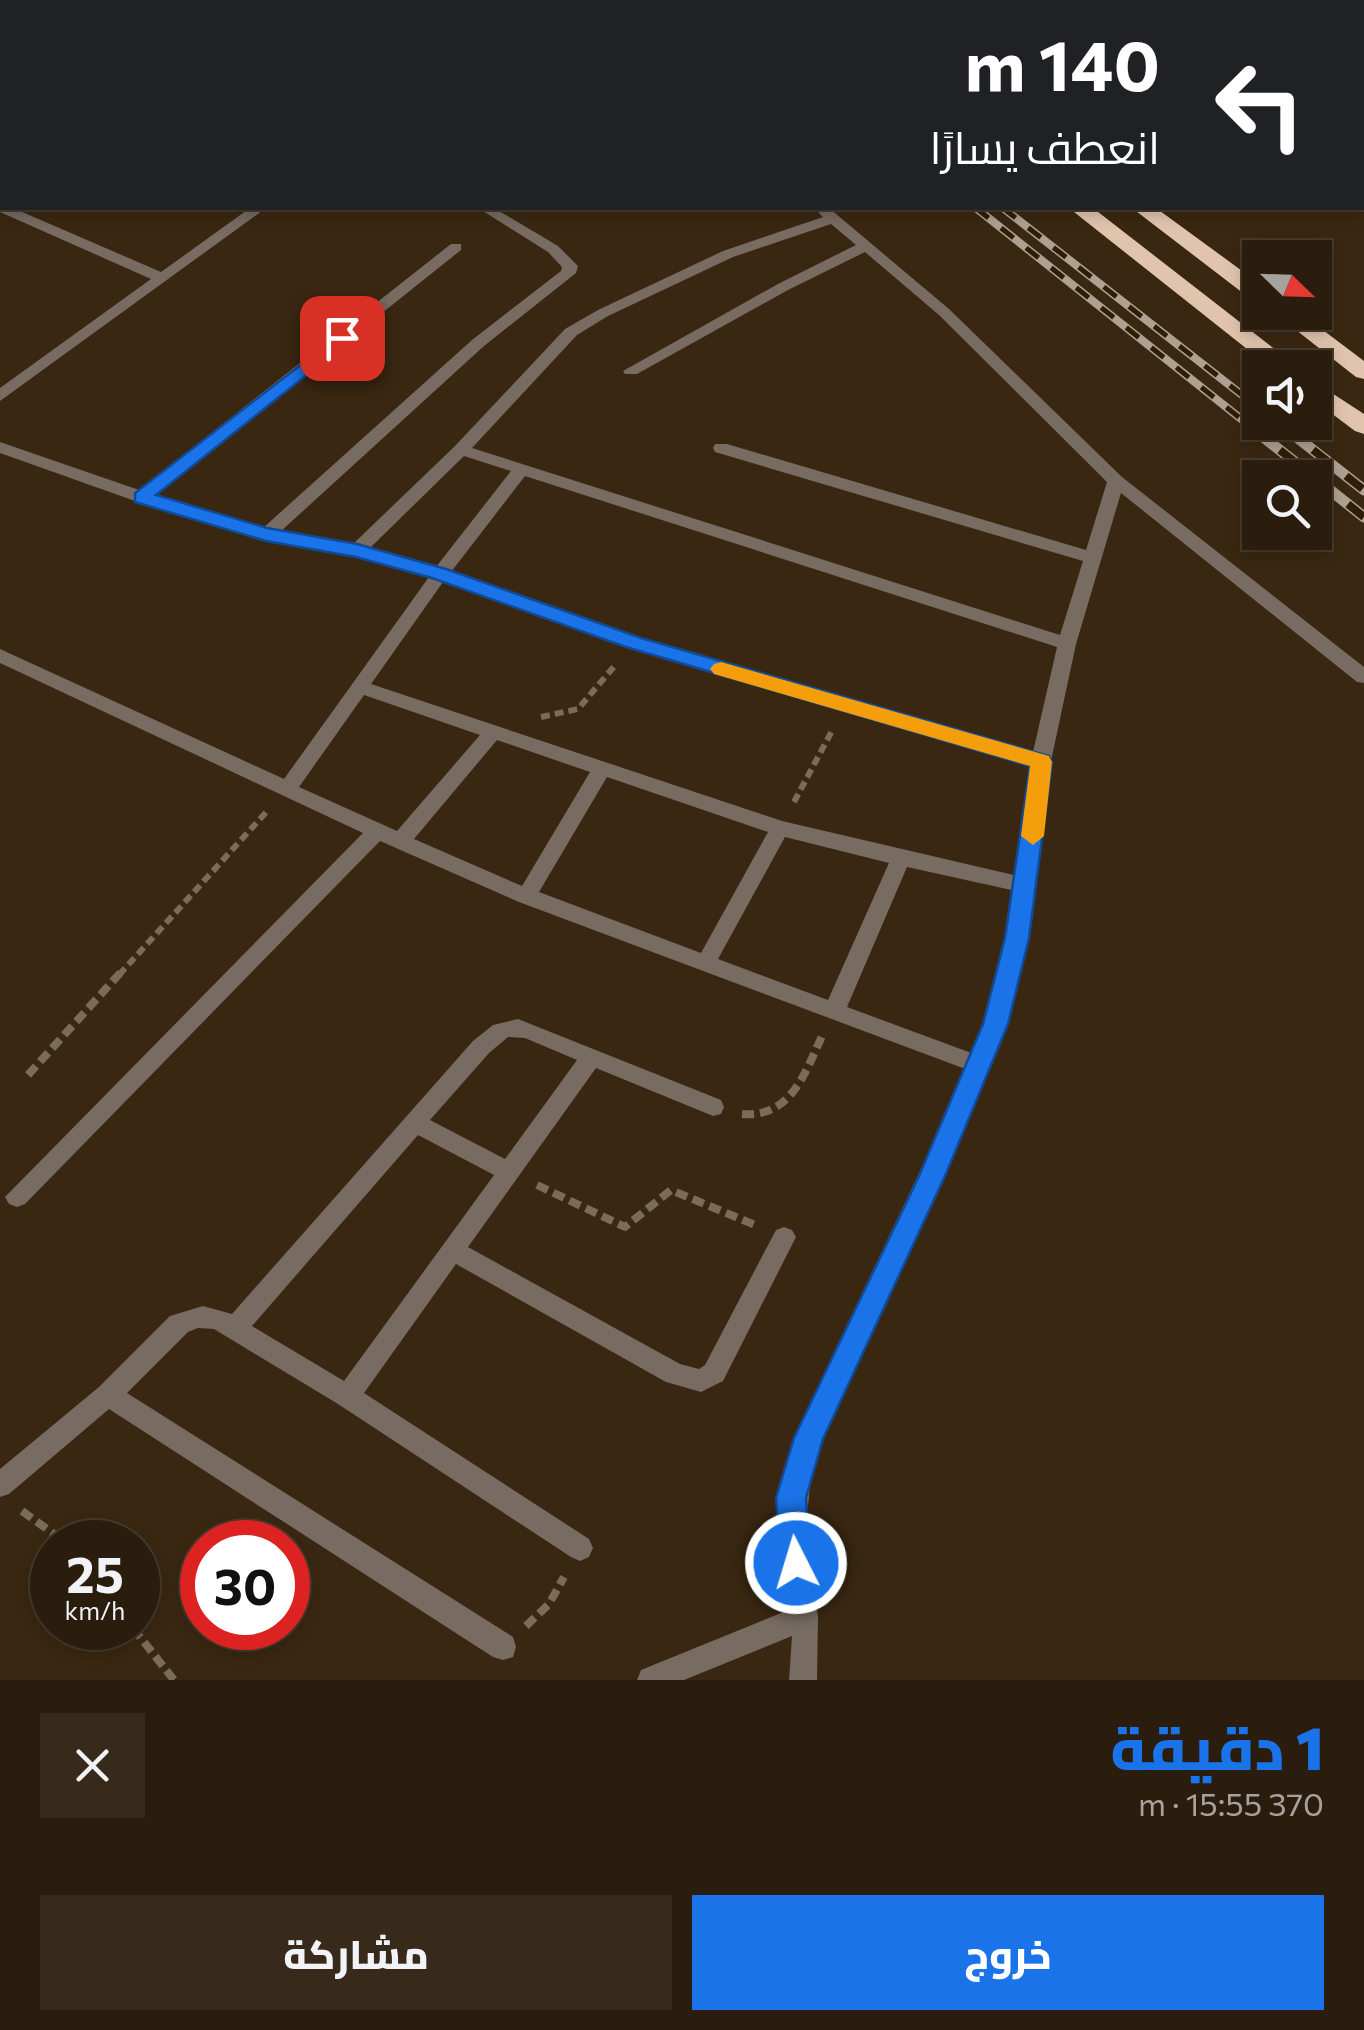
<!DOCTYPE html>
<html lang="ar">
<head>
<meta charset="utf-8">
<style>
	body { margin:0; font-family:Commissioner,Cairo,sans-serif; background:#372a1b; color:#f1f3f6; direction:rtl; height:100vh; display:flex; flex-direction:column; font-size:38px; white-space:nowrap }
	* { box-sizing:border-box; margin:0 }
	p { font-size:32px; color:#a6a29d }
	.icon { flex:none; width:55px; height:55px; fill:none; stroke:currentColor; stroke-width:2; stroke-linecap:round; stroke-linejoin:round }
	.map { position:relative; height:1680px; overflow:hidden; direction:ltr }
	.sheet { display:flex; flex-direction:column; background:#2b1d0d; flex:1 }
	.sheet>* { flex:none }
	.banner { position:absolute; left:0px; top:0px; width:1365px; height:210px; box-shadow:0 5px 15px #0003,0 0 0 2px #473b2e; direction:rtl; background:#202124; color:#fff; overflow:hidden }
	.needle { width:65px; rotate:113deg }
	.controls { position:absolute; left:1242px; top:240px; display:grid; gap:20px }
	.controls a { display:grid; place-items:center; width:90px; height:90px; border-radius:0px; background:#2b1d0d; box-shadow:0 5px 15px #0003,0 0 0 2px #473b2e; font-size:50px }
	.speed { position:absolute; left:30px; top:1520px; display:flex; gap:20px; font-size:50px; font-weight:700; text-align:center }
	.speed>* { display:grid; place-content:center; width:130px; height:130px; border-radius:50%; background:#2b1d0d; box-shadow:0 5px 15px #0003,0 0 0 2px #473b2e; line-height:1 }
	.speed small { font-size:25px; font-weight:400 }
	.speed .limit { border:15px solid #d22; background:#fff; color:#111 }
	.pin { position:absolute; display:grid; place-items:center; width:85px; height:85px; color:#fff; margin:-42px; border-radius:20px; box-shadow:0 5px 15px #0006 }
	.me { position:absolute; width:110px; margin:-55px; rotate:355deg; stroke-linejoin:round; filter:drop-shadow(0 0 8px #0008) }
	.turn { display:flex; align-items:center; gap:35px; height:210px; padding:0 40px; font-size:45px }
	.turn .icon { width:130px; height:130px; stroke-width:2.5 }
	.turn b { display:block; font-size:70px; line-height:85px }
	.round { display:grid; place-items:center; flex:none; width:105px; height:105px; border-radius:0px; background:#372a1b }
	.headline { display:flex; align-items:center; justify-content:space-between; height:170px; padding:0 40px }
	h1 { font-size:60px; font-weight:800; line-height:75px; color:#1a73e8 }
	.cta { display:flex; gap:20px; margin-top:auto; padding:20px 40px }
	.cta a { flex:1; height:115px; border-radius:0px; background:#1a73e8; color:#fff; font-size:40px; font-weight:800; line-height:115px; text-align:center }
	.cta a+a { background:#372a1b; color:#f1f3f6 }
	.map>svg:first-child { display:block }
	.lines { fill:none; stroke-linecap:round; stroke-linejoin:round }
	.path-far1 { stroke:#7b6b59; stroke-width:6; stroke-dasharray:9 5; stroke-linecap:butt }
	.path { stroke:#7b6b59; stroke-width:8; stroke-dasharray:12 6; stroke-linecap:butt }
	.street { fill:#776b62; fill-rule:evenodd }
	.highway { fill:#e1c4ae; fill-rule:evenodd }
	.rail-far1-casing { stroke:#afa192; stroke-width:8 }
	.rail-casing { stroke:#afa192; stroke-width:11 }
	.rail-far1 { stroke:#2f1e07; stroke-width:5; stroke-dasharray:16; stroke-linecap:butt }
	.rail { stroke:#2f1e07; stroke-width:8; stroke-dasharray:21; stroke-linecap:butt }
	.route { fill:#1a73e8; stroke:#114b97; stroke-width:2.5 }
	.slow { fill:#f59e0b }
</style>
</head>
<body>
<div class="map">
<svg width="1364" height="1680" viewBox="0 0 1364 1680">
	<rect width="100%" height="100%" fill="#392711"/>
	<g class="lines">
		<path class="path-far1" d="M541,717l37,-8 39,-46
			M794,802l39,-73
			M119,975l150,-166"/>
		<path class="path" d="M28,1075l93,-103
			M742,1114c50,4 63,-42 81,-80
			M537,1185l88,42 46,-37 84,35
			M22,1511l43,31
			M526,1626l23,-22 15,-27
			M133,1628l41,52"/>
		<path class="street" d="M570,0h14l1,2h-14z
			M0,203l2,5h11l148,64 89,-64h16l-266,193v-13l151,-109 -151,-67z
			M478,208h16l64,38 20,20 -2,7 -92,73 -204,186 73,12 102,-98 110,-117 33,-19 125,-59 100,-34 -9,-9h15l120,101 173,168 242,190v16l-7,-1 -236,-189 -45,151 -25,117 -20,167 -24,97 -45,111 -105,221 -45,108 -6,62 12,90 -1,63h-28l3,-44 -108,44h-47l4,-10 150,-61 -11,-82 6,-62 51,-119 131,-276 -449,-168 -139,-61 -355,363 -8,3 -8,-3 -4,-7 358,-364 -363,-170v-14l284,130 145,-202 -73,-22 -96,-16 -125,-38 -135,-48v-11l139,48 312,-246h10v6l-307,245 109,33 209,-188 89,-69 1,-4 -14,-15zM831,224l25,21 -78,39 -155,87 2,3h12l151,-84 77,-38 74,63 168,167 -21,68 -359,-106h-12l-2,4 2,4 368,109 -23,74 -588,-187 105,-113 31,-19 125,-59zM464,456l47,15 -75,96 -66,-19zM525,476l532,171 -24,105 -393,-113 -189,-67zM443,582l185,65 403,118 -13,111 -236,-55 -411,-137zM364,695l116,40 -83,96 -98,-44zM497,740l93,32 -68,114 -108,-47zM607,777l161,55 -67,121 -162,-61zM785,837l104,26 -61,137 -110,-41zM907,867l109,24 -21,102 -21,61 -127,-47z
			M518,1019l203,81 3,7 -3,7 -8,2 -117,-48 -128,179 212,117 19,5 6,-4 71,-135 8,-3 8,3 4,7 -73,144 -22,11 -35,-10 -210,-118 -92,129 225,146 4,9 -4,9 -9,4 -9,-4 -233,-153 -124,-75 -16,-1 -10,4 -61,61 386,244 3,10 -3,10 -10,3 -10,-3 -384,-248 -100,85 -9,3v-28l99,-82 71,-71 33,-10 29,8 241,-273 20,-16zM508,1037l17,1 52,22 -72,99 -75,-39 59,-67zM418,1135l76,40 -150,206 -92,-55z"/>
		<path class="highway" d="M771,0h21l2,2h-21z
			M803,0h21l2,2h-21z
			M853,0h22l2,2h-22z
			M1069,208h24l206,160h-28z
			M1132,208h24l104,76v18l-8,-2z
			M1273,312h26l65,49v18l-8,-2z
			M1315,382l49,32v20l-9,-3 -40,-30z"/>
		<g class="rail-far1-casing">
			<path id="rail-far1" d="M976,208l274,218
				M1003,208l257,201
				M1278,422l6,4"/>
		</g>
		<g class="rail-casing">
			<path id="rail" d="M1247,424l68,54
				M1280,424l84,66
				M1315,478l49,39"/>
		</g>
		<use href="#rail-far1" class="rail-far1"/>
		<use href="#rail" class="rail"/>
	</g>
	<path class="route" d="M342,333l8,5 -2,4 -192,153 111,33 90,16 89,25 195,69 408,118 3,6 -23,176 -21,86 -63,152 -122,263 -17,59 4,65 -4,10 -10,4 -11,-4 -4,-10 -5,-65 18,-60 125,-262 64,-152 22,-86 25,-172 -404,-119 -194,-69 -76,-21 -90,-16 -131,-39v-9z"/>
	<path class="slow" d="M721,662l328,94 3,6 -8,74 -11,9 -12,-9 9,-70 -316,-92 -4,-5 4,-5z"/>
</svg>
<div class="controls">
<a><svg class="needle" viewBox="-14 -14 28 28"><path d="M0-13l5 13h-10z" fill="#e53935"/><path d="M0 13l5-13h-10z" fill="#a6a29d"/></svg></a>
<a><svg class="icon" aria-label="sound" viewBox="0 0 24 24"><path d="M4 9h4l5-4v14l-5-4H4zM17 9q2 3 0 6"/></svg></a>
<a><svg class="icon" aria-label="search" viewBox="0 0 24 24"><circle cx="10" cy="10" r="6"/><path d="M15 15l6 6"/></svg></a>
</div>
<div class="speed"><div>25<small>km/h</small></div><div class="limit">30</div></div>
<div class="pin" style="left:342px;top:338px;background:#d93025"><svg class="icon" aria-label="arrive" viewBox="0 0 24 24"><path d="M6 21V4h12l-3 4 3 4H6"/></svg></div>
<svg class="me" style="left:796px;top:1563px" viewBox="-20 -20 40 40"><circle r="17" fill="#1a73e8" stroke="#fff" stroke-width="3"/><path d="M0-11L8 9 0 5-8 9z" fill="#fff"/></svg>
<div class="banner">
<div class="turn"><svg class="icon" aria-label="left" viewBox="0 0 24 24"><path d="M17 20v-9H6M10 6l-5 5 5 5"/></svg><div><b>140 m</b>انعطف يسارًا</div></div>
</div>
</div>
<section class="sheet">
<div class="headline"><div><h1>1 دقيقة</h1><p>370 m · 15:55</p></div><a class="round"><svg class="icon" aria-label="close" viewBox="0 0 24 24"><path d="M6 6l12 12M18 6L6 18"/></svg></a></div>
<div class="cta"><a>خروج</a><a>مشاركة</a></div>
</section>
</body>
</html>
